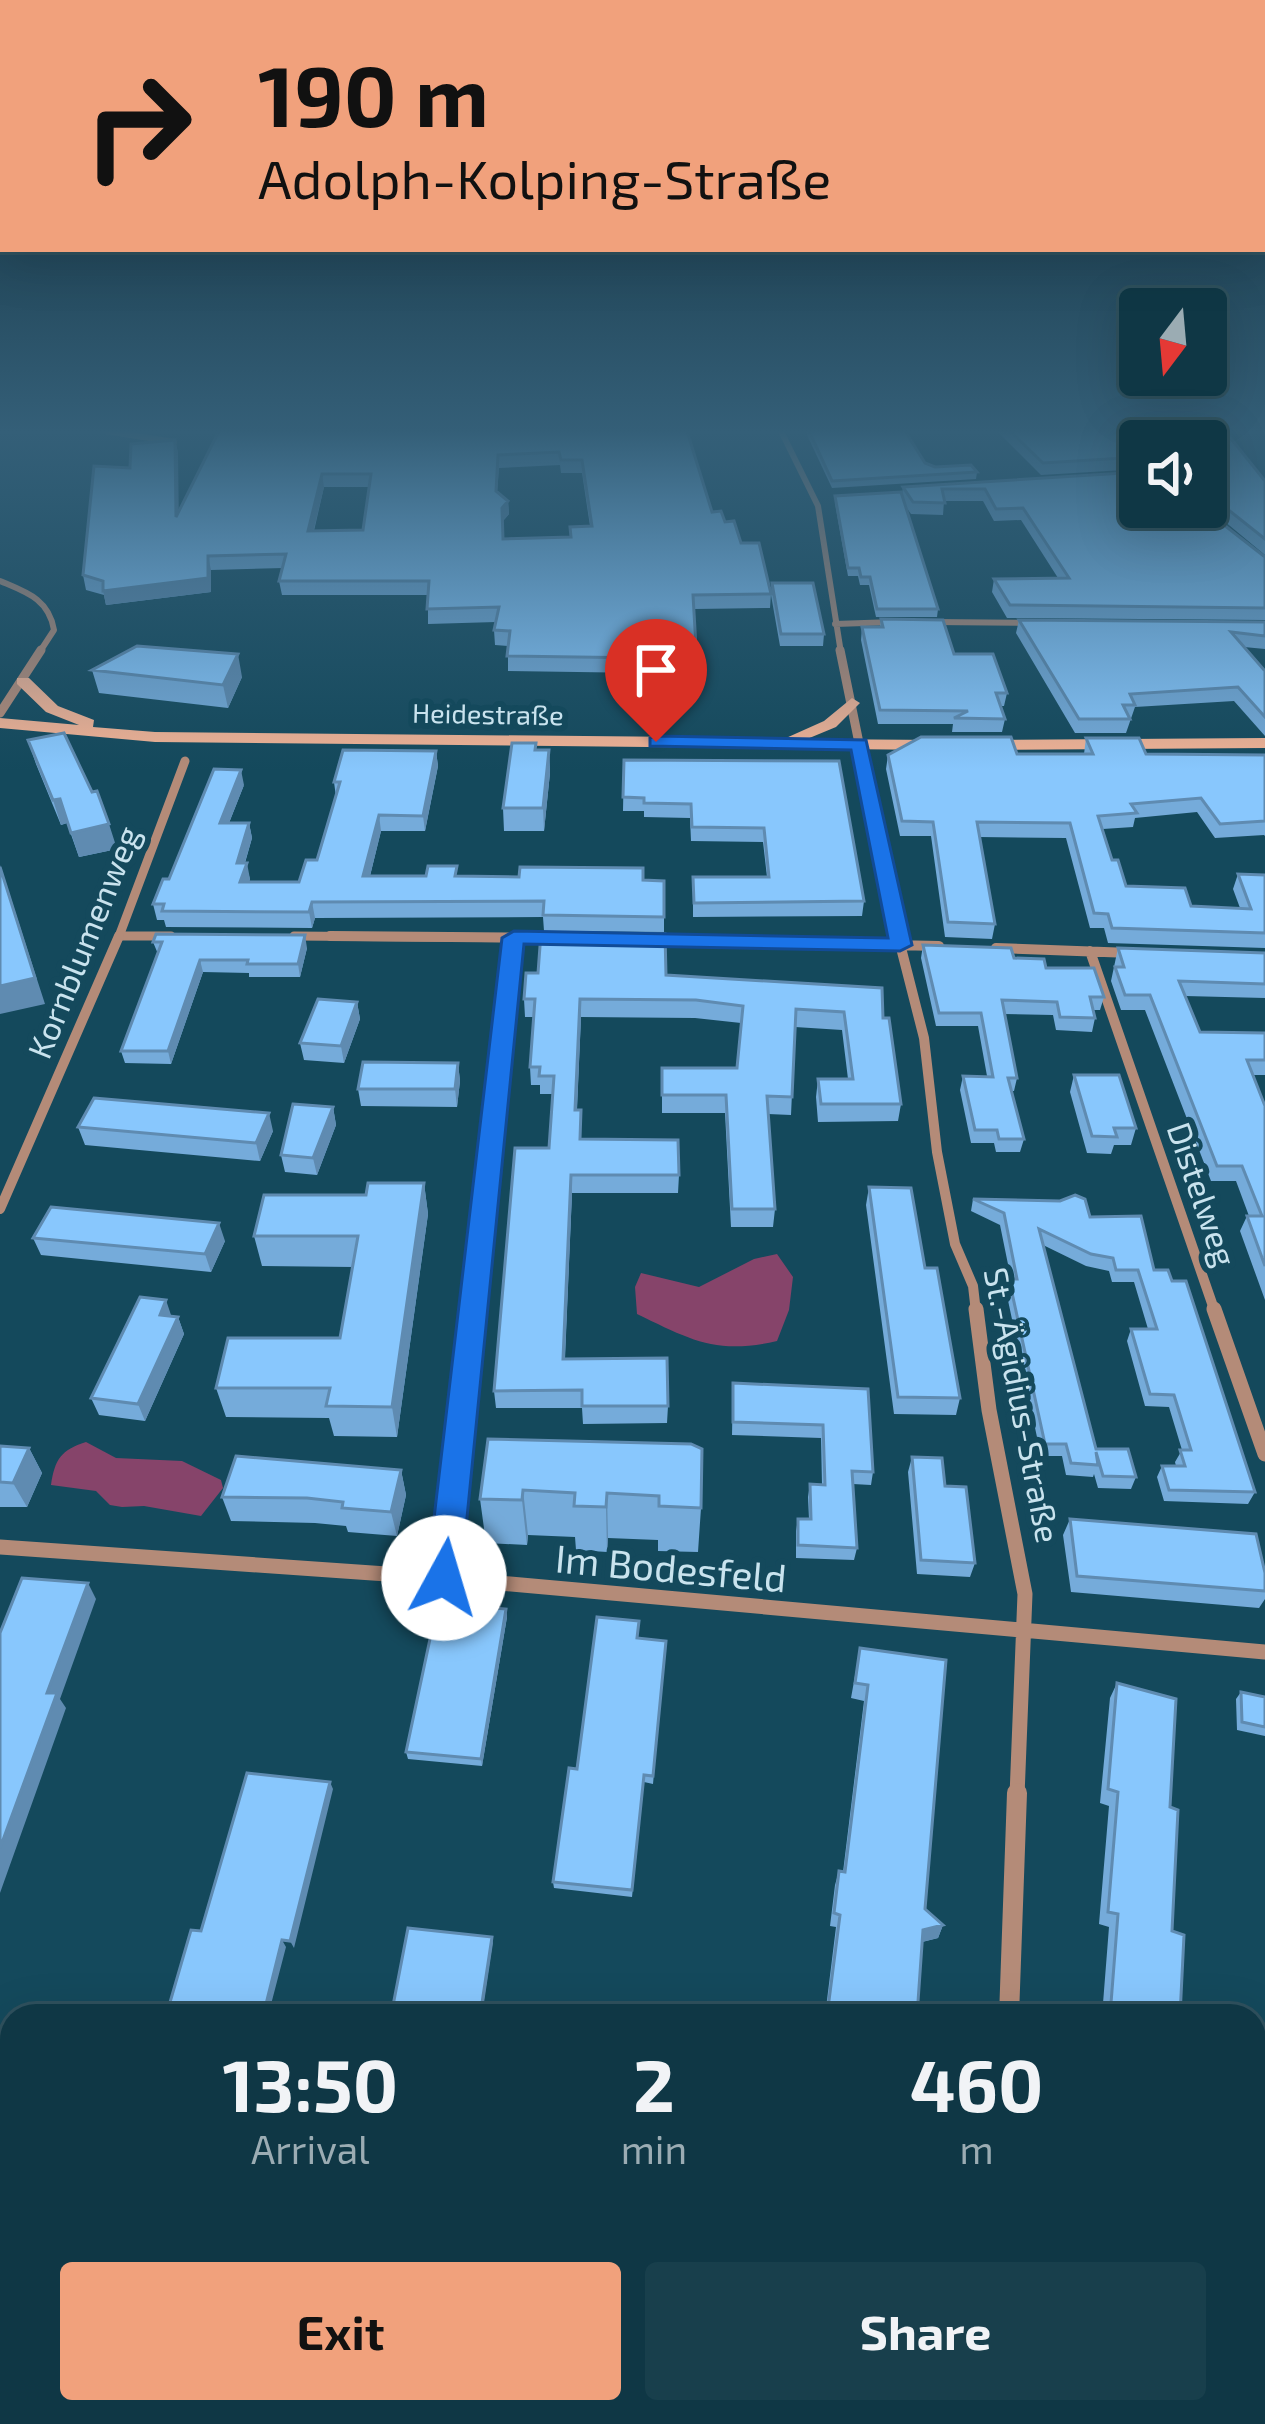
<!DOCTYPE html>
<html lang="en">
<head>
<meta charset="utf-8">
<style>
	body { margin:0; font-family:"Exo 2",sans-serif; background:#183f4c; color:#f1f3f6; height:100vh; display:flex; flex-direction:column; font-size:45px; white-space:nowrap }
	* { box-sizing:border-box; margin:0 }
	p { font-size:39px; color:#9bacb3 }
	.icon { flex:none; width:66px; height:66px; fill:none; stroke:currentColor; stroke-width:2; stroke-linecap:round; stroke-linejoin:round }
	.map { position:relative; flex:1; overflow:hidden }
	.panel { position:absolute; left:0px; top:2004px; width:1266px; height:420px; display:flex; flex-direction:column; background:#0f3745; border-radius:36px 36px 0 0; box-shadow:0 12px 48px #0002,0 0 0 3px #2f515e }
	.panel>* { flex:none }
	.banner { position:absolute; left:0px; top:0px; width:1266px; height:252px; box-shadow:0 12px 48px #0002,0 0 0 3px #2f515e; background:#f1a17c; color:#111; overflow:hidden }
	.needle { width:78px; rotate:196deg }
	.buttons { position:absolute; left:1119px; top:288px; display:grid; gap:24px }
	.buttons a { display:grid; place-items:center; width:108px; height:108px; border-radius:12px; background:#0f3745; box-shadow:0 12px 48px #0002,0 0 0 3px #2f515e; font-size:60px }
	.pin { position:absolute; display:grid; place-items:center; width:102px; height:102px; color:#fff; margin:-123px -51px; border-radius:50% 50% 50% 0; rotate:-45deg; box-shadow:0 0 12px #0007 }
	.pin .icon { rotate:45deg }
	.me { position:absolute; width:132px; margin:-66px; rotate:6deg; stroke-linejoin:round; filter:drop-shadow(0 0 9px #0008) }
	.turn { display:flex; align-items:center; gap:42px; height:252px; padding:0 60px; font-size:54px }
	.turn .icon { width:156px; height:156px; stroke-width:2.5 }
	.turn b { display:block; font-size:84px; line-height:102px }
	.eta { display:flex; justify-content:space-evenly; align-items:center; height:204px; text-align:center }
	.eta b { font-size:72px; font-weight:700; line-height:84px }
	.button { display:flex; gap:24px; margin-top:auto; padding:24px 60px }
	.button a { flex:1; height:138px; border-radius:12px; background:#f1a17c; color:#111; font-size:48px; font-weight:700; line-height:138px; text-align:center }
	.button a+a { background:#183f4c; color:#f1f3f6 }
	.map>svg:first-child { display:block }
	.green { fill:#86446a }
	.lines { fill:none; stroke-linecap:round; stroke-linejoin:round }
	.minor-far4 { stroke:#b48b78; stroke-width:6 }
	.minor-far3 { stroke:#b48b78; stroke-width:9 }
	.minor-far2 { stroke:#b48b78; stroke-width:10 }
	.minor-far1 { stroke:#b48b78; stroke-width:15 }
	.minor { stroke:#b48b78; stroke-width:20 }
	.secondary { fill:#f3b395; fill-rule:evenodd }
	.wall { fill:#75abda; fill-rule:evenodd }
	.shaded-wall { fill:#5f8bb1 }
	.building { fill:#88c7fd; stroke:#5f8bb1; stroke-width:3; fill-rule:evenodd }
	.route { fill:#1a73e8; stroke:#114b97; stroke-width:3 }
	.labels { text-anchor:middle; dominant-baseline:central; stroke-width:12; stroke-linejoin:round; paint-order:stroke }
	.far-street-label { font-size:27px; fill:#c9e3ee; stroke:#14495c }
	.street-label { font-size:33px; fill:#c9e3ee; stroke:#14495c }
	.near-street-label { font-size:39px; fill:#c9e3ee; stroke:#14495c }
</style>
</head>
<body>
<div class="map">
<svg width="1265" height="2424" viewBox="0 0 1265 2424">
	<rect width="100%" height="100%" fill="#14495c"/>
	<path class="green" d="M777,1254l16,23 -4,33 -12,31c-61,14 -86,-1 -140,-27l-2,-27 6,-14 58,14 55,-28z
		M86,1442l30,16 66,3 39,19 2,8 -22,28 -57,-10 -22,1 -12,-2 -14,-14 -45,-6c4,-26 10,-35 35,-43z"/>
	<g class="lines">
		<path class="minor-far4" d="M106,431l68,11
			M781,431l37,75 23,147
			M0,581c26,11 49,18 54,49l-15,23
			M933,622l99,1
			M835,624l59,-2"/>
		<path class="minor-far3" d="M840,650l59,289
			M0,713l41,-63
			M119,936h52
			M294,936l261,2
			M118,939l67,-178"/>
		<path class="minor-far2" d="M330,936l225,2
			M898,936l26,102 13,114 18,92 18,42 3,26
			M654,940l285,6
			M996,948l135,5
			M1090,951l125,361
			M0,1209l119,-273
			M473,1312l40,-375"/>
		<path class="minor-far1" d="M976,1309l13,101 36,184 -8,202
			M1214,1309l51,145
			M0,1547l444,31 821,74
			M444,1578l29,-269"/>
		<path class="minor" d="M1009,2016l8,-223
			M0,2214l12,4
			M657,2412l39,12
			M1003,2412v12"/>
		<path class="secondary" d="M17,678h12l29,28 36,14 -1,7 62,5 631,6 38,-17 28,-23 8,5 -24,24 -29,12 132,1 8,5 -8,5 -784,-8 -155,-14v-10l79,7 -33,-13 -29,-28z
			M1265,738v10l-280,2 -8,-5 8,-5z"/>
	</g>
	<path class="wall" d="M219,431h468l25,81 13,10 16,21 30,51 -1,14 -76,1 3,70 -51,1v-7l-138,-2v-25l-13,-1 -1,-15 2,-8 -68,2v-29h-146l-3,-14 4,-13 -72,2v22l-105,13 -2,-10 -18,-5 -3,-15 47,-107 45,-28 3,13v58zM560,465l1,8h21l8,53 -20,1v10l-67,2v-18l6,-7 -1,-13 -11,-9 2,-24zM324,487h45l-6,43 -49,1z
		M807,431h98l20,32 10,4 42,5 -1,7 -144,9 -25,-53z
		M997,431h116l25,23h2v15l-99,6z
		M1120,431h105l40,50v74l-59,-49v-65h-66v9z
		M1140,472l125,85v63l-258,-2 -15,-26 2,-13 64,-1 -37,-58 -27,1 -11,-20h-39l-1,14 -32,-1 -5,-7 32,102 -1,8h-61l-7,-32h-9l-2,-9h-10l-13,-73v-7l67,-3 1,-6z
		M772,583l52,51 -1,12h-43l-9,-51z
		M881,619l73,35 53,39 -3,13h-3l4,13 -3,13h-50l1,-8h-75l-17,-84 1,-13h18z
		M1019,620l246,2v27l-21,-2 21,24v65l-31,-35 -99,6 -9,26h-51l-59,-100z
		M92,670l150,7 -14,31 -129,-15z
		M1086,738l60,16 119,1v81l-1,-1 -49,3 -18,-26 -62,6 -2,9 -30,2 9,31 14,26 65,20 49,2 -7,-19 5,-15 27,1v73l-157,-5 -4,-15h-14l-24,-90 -87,-1 16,87 -3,15 -47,-2 -14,-101h-31l-14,-67 2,-14 196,-1z
		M28,740l89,109 -38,8 -12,-34 -6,2 -25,-61z
		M536,750h13l1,23 -6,58h-40l-1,-23z
		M436,751l2,15 -13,65h-44l-11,45 294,5v51l-120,-1 -1,-14 -228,1 -3,10 -146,-1 -2,-7h-7l-4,-16 16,-25 75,-94 -15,38h20l3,15 -7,25 5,16 -1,3h50l18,-22 19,-63 -2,-15z
		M624,760l215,1 25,140 -2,15 -169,1v-40h74l-4,-35 -72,-1 -1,-23 -46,-1v-6h-21z
		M153,942l154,6 -7,29h-51v-4l-46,-1 -32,92 -46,-1 -4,-12 37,-97z
		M923,945l91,13 32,10 58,29 -4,13h-7l2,8 -3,14 -36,-2 -3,-15 -49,-1 13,64 -3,13h-2l12,48 -4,13h-24l-2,-9h-23l-11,-53 3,-14h24l-9,-50h-42l-15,-68z
		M1118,948l147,5v45l-80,-2 15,36 65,1v42h-12l12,31v194l-25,-69 7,-15h2l-13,-35h-25l-66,-171h-24l-10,-29z
		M666,975l217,43 18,86 -3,17 -80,1 -2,-25 2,-18h30l-6,-49 -47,-3 -4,88 -23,-1 7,95 -2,18h-42l-6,-114h-63v-45h75l4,-45 -46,-5 -114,-1 -4,93 4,29 98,36 -1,18h-106l-7,166 103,47 -1,17 -84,1 -1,-16h-86l-2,-17 55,-243 4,-54h-13v-9h-9l-1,-18 4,-50h-9l-1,-18z
		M357,1002l3,17 -16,44 -40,-3 -4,-17z
		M458,1063l2,18 -3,26 -96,-1 -3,-17z
		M1074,1075l62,53 -5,17h-17l-3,9 -24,-1 -17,-61z
		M333,1107l3,18 -19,50 -32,-3 -4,-17z
		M78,1127l195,4 -13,30 -175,-16z
		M424,1183l4,31 -31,223 -63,-1 -5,-18 -103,-1 -10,-29 124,-50 13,-71 -91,-1 -8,-30 112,-41z
		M869,1187l56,81 35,130 -4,17 -62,-1 -28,-209z
		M973,1199l117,18 64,53 101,222 -7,12 -84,-3 -7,-24 5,-11h14l-1,-4 7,-12 -13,-43 -24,-1 -18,-65 4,-12h17l-14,-47h-22l-3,-11 -23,-5 -43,-21 53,204 40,28 -5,12 -33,-1 -4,-14 -1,3 -27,-2 -4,-19h-21l-35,-165 3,-12h2l-11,-54 -29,-14z
		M33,1238l192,3 -14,31 -170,-17z
		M172,1316l6,1 6,17 -39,87 -46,-6 -8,-17z
		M733,1383l135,6 5,83 -2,13 -18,-1 4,64 -3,12 -58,-2v-27l2,-12h11l-1,-22 2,-13 12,1 -1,-47 -89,-3z
		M488,1439l213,69 -3,44 -40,-1v-11l-50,-2 -1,14 -31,-2 -1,-13 -47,-2 -1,10 -41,-2 -6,-44z
		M0,1446l29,2 13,25 -15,34h-27z
		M912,1457l33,29 30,77 -5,14 -53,-3 -9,-102z
		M401,1470l5,25 -9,41 -49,-4 -2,-6 -31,-3 -84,-2 -9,-24z
		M1070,1519l195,54v26l-6,9 -188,-16 -8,-57z
		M506,1609l1,8 -25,149 -74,-7 -2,-7 64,-129z
		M638,1638l28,3 -13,143 -9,-2 -12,115 -78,-9 -1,-6 24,-113z
		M860,1648l65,261 18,16 -5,13 -16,4 -5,74h-92l11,-89 -6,-1 5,-41 4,-14 4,1 21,-171 -13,-3z
		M1117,1683l53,124 2,124 8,85h-78l7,-89 -10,-3 10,-118 -9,-3 10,-105z
		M1241,1692l24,5v39l-28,-6 -1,-31z
		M1132,2412h59l-1,12h-54l-5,-2z"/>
	<path class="shaded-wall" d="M175,440l3,13 1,77 -3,-13z
		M322,474l2,13 -14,58 -2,-14z
		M508,501l1,13 -6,7 -1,-13z
		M208,556l3,14v22l-105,13 -3,-14z
		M238,654l4,23 -14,31 -5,-23z
		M549,750l1,23 -6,58 -1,-23z
		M436,751l2,15 -13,65 -2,-15z
		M241,770l3,15 -21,53 -3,-15z
		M60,799l7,24 -6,2 -8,-25z
		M379,815l2,16 -15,61 -3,-16z
		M249,823l3,15 -12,41 -3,-16z
		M109,824l8,25 -38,8 -8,-24z
		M247,863l3,16 -6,19 -4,-16z
		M0,865l45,139 -45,10z
		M312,902l3,16 -3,10 -3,-16z
		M305,935l2,13 -7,29 -2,-13z
		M200,960l3,12 -32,92 -3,-13z
		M580,999l1,18 -5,111 -1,-18z
		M357,1002l3,17 -16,44 -3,-17z
		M458,1063l2,18 -3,26 -2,-18z
		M333,1107l3,18 -19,50 -4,-17z
		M269,1113l4,18 -13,30 -4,-18z
		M571,1175l1,18 -8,183 -1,-17z
		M424,1183l4,31 -31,223 -5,-30z
		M219,1223l6,18 -14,31 -6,-18z
		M166,1300l6,18 -12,-3z
		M178,1317l6,17 -39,87 -7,-17z
		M29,1448l13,25 -15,34 -14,-24z
		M401,1470l5,25 -9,41 -6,-24z
		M523,1490l5,45 -1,10 -5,-45z
		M607,1493l1,45 -1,14 -1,-45z
		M88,1583l8,16 -36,100 6,9 -66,185v-45l47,-155z
		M506,1609l1,8 -25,149 -1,-7z
		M330,1782l3,7 -39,159 -4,-7z
		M943,1925l-5,13 -20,5 5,-13z
		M492,1937l1,6 -11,73h-2z
		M282,1940l4,7 -18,69h-5z"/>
	<path class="building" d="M219,431h468l25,81 9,-1 4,11 9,-1 7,22h18l12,51 -78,1 4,69 -51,1v-7l-139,-2 3,-25 -16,-1 5,-23 -72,2 2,-28h-150l7,-27 -78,2v22l-105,13v-10l-20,-6 11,-109 36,2 1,-24 44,-4 1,77zM559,452l2,8h21l10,66 -22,1 1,10 -68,2 -1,-31 6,-7 -12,-10 2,-36zM322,474h49l-8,56 -55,1z
		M809,431h96l20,32 10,4 36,-2 6,7 -145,9z
		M1010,431h103l25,23h2v3l-97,6z
		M1135,431h90l40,50v58l-59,-47v-51h-61z
		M1140,472v35h61l64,50v51l-255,-3 -16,-26 75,-1 -46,-70 -27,1 -11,-20h-43l3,14 -32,-1 -10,-15z
		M901,492l37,117h-61l-7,-32h-9l-2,-9h-11l-13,-72z
		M772,583h41l11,51h-43z
		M881,619l62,1 11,34h39l14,39h-11l9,26 -51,-1 14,-7 -88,-1 -18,-83h21z
		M1019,620l246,2v14l-34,-4 34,39v46l-27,-30 -108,7 5,11h-12l7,14h-51z
		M137,646l101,8 -15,31 -131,-15z
		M64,733l28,59 5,-1 12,33 -38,9 -11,-34 -7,1 -25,-60z
		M921,737h90l6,17h76l-7,-16h53l7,16 119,1v66l-45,3 -19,-26 -70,6 6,9 -39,3 14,44h6l8,26 59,2 6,18 60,3 -13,-35 27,1v58l-153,-5 -4,-14 -14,-1 -24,-90 -93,-1 18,102 -47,-2 -15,-100 -31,-1 -14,-66z
		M512,743h24l-1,7h14l-6,58h-40z
		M343,750l93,1 -13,65 -44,-1 -16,61h63l2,-10h29l-2,10 64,1 1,-10 123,1v12l21,1v36l-121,-2 1,-14 -232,1 -3,10 -147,-1 2,-7h-11l10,-25h6l45,-110 27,1 -21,53h29l-12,40h10l-7,19h59l7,-22h11l23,-78h-6z
		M624,760l215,1 25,140 -170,2 -1,-26h76l-5,-49 -72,-1 -1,-23 -47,-1v-5l-21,-1z
		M0,867l35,111 -35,8z
		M541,933l124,1 1,41 216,13 1,30h6l12,86h-80l-3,-25h35l-9,-67 -48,-3 -4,88 -25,-1 8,113h-43l-6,-114h-64v-27h75l6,-62 -47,-6 -116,-1 -5,111h6l-1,29 98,1 1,35h-108l-8,184 104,-1 1,48h-86v-16l-88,1 21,-243h34l5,-72h-15l1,-9h-10l5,-68h-11l2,-26h12z
		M156,934l149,1 -7,29h-51l1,-4h-48l-32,91h-47l41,-109h-9z
		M923,945l88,3 3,10 30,1 2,9h48l10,29h-14l5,21 -35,-1 -3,-15 -55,-2 15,78h-9l16,61h-25l-2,-9h-22l-12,-54 30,1 -12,-64h-42z
		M1118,948l147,5v31l-86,-3 21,51 65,1v27h-18l18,46v160l-18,-50h15l-20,-50h-25l-67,-171h-25l-10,-28h9z
		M318,999l39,3 -16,44 -41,-3z
		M363,1062l95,1 -3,26h-97z
		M1074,1075h45l17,53h-22l3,9 -25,-1z
		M94,1098l175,15 -13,30 -178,-16z
		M293,1104l40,3 -20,51 -32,-3z
		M368,1183h56l-32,224 -66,-1 4,-18h-114l12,-50h112l18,-102h-104l10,-41h102z
		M869,1187l42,1 14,80h12l23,130 -62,-1z
		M1075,1195l10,4 5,18 51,-1 13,54h14l4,11h14l69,211 -86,-2 -7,-24h23l-5,-16h11l-17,-55 -24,-1 -19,-65h26l-19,-59h-22l-3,-12 -22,-4 -52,-25 57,220h32l8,28 -33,-1 -7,-24 2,13 -27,-2 -5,-19h-21l-36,-165h8l-13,-66 -31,-14 87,2z
		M51,1207l168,16 -14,31 -172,-16z
		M140,1297l26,3 -6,15 18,2 -40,87 -47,-6z
		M733,1383l135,6 5,83 -21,-1 5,77 -59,-3v-26h13l-1,-35 15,1 -2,-60 -90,-3z
		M488,1439l203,5 11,5 -1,59 -42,-2v-10l-52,-3 -1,14 -32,-1 1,-13 -52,-3 -1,10 -42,-1z
		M0,1446l29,2 -16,35 -13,-1z
		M236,1456l165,14 -10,42 -49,-4 1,-6 -36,-4 -85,-1z
		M912,1457l30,1 3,28 21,1 9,76 -54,-3z
		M1070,1519l186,15 9,39v18l-188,-15z
		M22,1578l66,5 -41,110h10l-57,155v-215z
		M473,1606l33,3 -25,150 -75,-7 28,-132 36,3z
		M597,1617l42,4 -2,17 29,3 -13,135 -9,-1 -12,115 -79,-8 16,-114 8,1z
		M860,1648l86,12 -21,249 18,16 -20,5 -6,86h-90l13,-101 -6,-2 5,-42 6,1 23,-187 -13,-2z
		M1117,1683l59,16 -6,108 8,3 -6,121 12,4 -4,81h-70l8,-102 -10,-2 10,-120 -10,-3z
		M1241,1692l24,5v30l-23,-5z
		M247,1773l83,9 -40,159 -8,-1 -19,76h-97l25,-86 10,1z
		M408,1928l84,9 -12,79h-89z
		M1142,2412h49l-1,12h-31l-17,-6z"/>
	<linearGradient id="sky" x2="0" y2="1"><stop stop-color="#0b2833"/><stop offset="0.56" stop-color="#345f78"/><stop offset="1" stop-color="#345f78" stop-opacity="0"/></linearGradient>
	<rect width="1265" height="771" fill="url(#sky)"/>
	<path class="route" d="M656,736l210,4 46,205 -12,6 -376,-7 -63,634 -5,11 -12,4 -12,-4 -5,-11 75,-640 12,-7 374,7 -37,-188 -201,-4v-8z"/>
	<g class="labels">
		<g class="far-street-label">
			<text transform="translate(488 713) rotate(1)">Heidestraße</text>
		</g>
		<g class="street-label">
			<text transform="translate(83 942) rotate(-68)">Kornblumenweg</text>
			<text transform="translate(1203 1194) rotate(71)">Distelweg</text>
			<text transform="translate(1023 1405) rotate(79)">St.-Ägidius-Straße</text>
		</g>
		<g class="near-street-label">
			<text transform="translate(671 1567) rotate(5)">Im Bodesfeld</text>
		</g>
	</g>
</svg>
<div class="buttons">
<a><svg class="needle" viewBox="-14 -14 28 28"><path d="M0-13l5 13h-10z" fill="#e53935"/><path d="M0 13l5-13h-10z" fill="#9bacb3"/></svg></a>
<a><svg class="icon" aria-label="sound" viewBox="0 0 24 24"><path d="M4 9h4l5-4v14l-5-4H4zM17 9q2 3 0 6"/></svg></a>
</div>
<div class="pin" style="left:656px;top:742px;background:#d93025"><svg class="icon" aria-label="arrive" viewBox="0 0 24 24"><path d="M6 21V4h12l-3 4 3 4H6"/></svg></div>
<svg class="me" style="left:444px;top:1578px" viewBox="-20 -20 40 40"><circle r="19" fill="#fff"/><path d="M0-13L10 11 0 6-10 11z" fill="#1a73e8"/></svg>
<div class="banner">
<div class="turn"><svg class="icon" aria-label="right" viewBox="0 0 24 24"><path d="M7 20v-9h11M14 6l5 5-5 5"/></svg><div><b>190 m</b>Adolph-Kolping-Straße</div></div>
</div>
<section class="panel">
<div class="eta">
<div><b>13:50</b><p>Arrival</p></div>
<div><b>2</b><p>min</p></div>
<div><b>460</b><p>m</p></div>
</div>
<div class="button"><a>Exit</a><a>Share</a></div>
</section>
</div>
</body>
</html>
